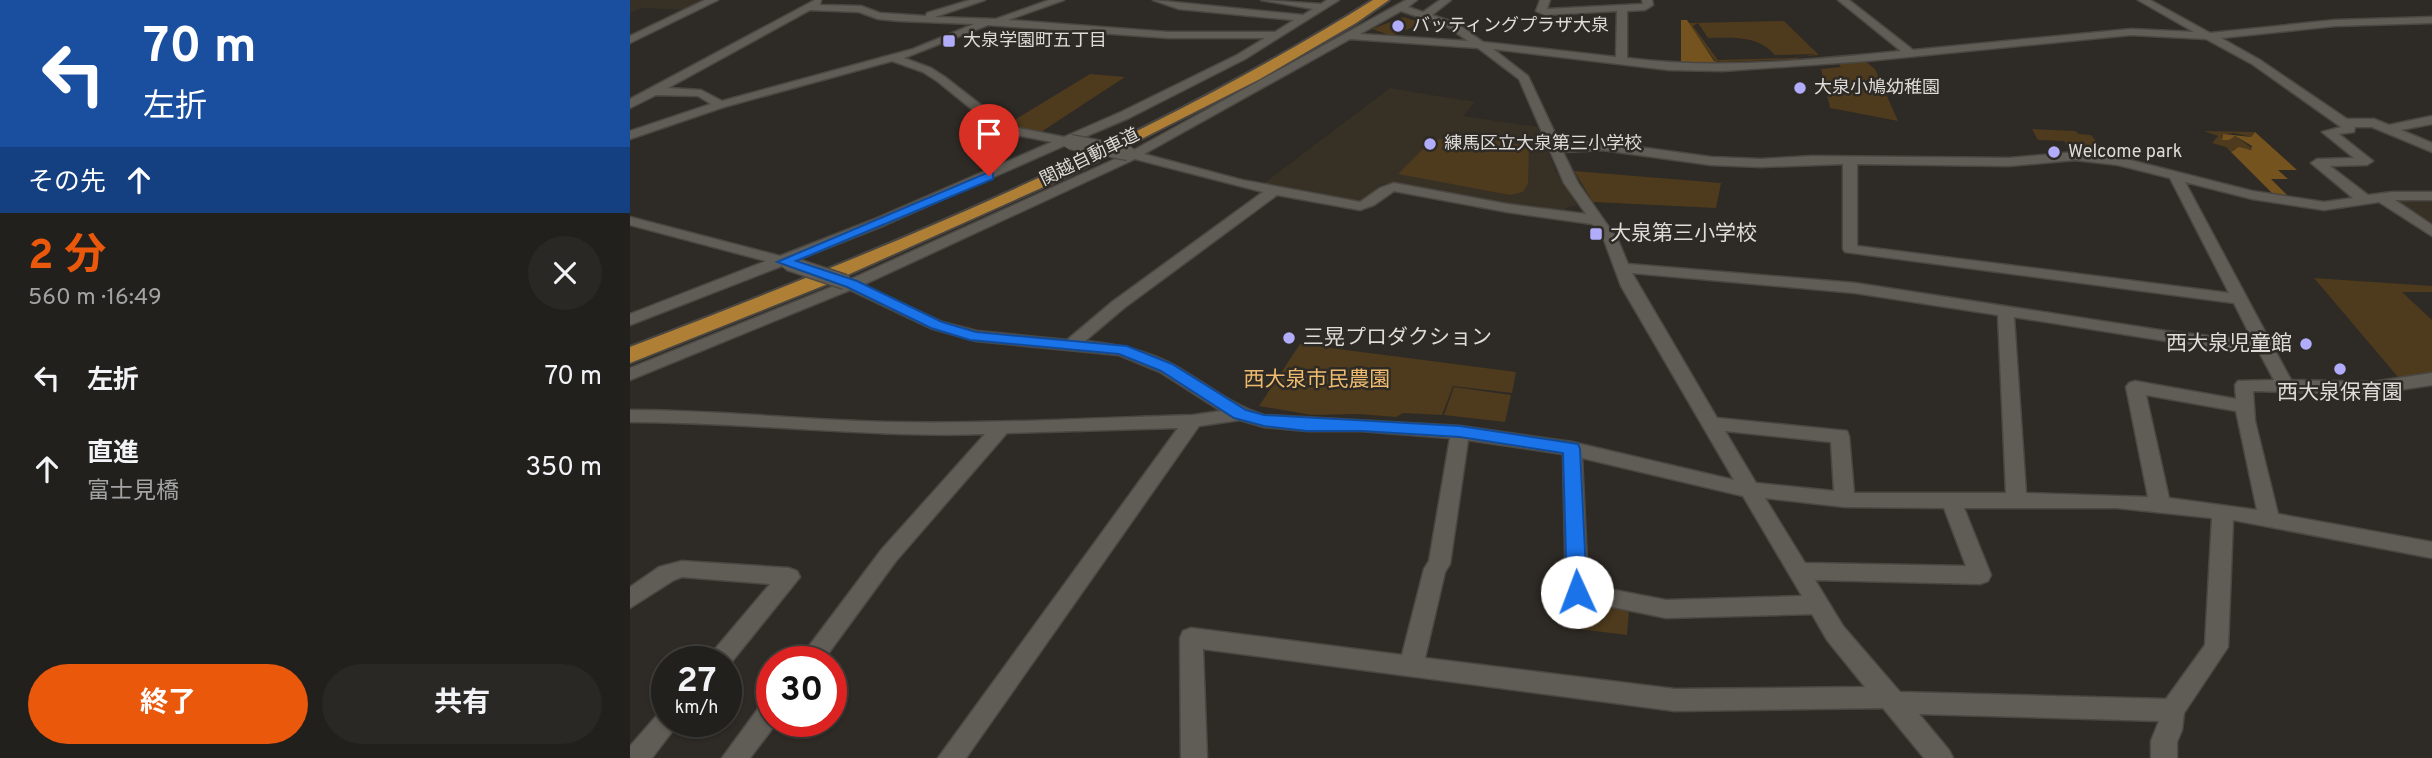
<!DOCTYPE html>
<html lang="ja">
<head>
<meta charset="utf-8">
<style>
	body { margin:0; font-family:Overpass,"Noto Sans JP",sans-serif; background:#2a2825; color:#f1f3f6; height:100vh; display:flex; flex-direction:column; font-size:26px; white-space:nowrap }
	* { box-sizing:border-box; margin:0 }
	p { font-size:23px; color:#a2a3a3 }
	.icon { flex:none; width:38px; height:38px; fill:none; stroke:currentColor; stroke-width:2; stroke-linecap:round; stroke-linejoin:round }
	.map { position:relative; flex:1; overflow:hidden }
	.drawer { display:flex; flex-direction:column; background:#22201c; width:630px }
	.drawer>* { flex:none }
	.top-card { background:#1a4fa0; color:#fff; overflow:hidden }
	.speed { position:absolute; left:21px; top:646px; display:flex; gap:14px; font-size:35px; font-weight:700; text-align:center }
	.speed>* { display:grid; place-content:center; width:91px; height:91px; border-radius:50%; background:#22201c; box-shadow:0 2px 5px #0004,0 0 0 2px #3f3e3b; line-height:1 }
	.speed small { font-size:18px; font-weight:400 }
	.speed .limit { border:10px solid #d22; background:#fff; color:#111 }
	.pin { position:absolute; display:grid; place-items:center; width:60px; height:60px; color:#fff; margin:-72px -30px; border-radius:50% 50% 50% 0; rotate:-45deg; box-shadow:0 0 7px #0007 }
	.pin .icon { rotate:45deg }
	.me { position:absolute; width:77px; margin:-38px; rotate:358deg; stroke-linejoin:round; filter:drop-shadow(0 0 5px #0008) }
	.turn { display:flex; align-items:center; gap:24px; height:147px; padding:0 28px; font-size:32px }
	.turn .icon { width:91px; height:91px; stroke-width:2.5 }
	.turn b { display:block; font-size:49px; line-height:60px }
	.then { display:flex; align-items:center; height:66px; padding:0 28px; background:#0003; gap:14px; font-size:26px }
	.round { display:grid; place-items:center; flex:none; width:74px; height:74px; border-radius:37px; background:#2a2825 }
	.summary { display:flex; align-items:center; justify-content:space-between; height:119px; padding:0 28px }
	h1 { font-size:42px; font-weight:700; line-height:52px; color:#ea580c }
	.primary-button { display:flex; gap:14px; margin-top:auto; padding:14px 28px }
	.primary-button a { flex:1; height:80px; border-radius:42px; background:#ea580c; color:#fff; font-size:28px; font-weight:700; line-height:80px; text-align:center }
	.primary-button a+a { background:#2a2825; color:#f1f3f6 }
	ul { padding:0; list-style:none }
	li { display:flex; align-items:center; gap:21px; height:91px; padding:0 28px }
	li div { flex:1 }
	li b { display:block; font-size:26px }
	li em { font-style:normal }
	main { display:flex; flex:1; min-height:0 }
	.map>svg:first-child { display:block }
	.built { fill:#373025 }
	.green { fill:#4e3a1d; fill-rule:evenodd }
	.forest { fill:#74531e }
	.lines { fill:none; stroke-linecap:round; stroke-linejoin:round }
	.minor-casing { stroke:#4a4743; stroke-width:3 }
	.highway-casing { stroke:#4a4743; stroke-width:4 }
	.minor { fill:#605c56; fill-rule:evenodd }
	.highway { fill:#ae7f35; fill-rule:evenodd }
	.minor-bridge-casing { stroke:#4a4743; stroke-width:17; stroke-linecap:butt }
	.minor-bridge { stroke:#605c56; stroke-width:14 }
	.route { fill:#1a73e8; stroke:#114b97; stroke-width:2 }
	.poi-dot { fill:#b1adfa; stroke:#2e2a25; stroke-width:2.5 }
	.labels { text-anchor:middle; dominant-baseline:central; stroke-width:5; stroke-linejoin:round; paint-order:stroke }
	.far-poi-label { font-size:18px; fill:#dedbd8; stroke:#2e2a25; text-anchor:start }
	.far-street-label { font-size:18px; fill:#dedbd8; stroke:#2e2a25 }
	.poi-label { font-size:21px; fill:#dedbd8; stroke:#2e2a25; text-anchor:start }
	.park-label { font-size:21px; fill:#edba6e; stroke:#2e2a25 }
</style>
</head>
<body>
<main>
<section class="drawer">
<div class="top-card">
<div class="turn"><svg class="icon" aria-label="left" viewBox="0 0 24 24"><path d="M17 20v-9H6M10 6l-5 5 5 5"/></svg><div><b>70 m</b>左折</div></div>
<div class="then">その先<svg class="icon" aria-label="ahead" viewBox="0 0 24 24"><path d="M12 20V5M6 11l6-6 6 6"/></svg></div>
</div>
<div class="summary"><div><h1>2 分</h1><p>560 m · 16:49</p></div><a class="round"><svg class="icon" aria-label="close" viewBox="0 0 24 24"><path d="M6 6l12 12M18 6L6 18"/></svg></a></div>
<ul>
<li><svg class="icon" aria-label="left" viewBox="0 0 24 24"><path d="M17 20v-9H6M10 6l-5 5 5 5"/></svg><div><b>左折</b></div><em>70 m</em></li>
<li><svg class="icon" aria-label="ahead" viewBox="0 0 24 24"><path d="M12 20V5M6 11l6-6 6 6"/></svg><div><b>直進</b><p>富士見橋</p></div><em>350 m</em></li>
</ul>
<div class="primary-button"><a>終了</a><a>共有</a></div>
</section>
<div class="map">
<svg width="1802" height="758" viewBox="0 0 1802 758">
	<rect width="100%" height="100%" fill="#2e2a25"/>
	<path class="built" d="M0,0h79l-21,10 -47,-2 -11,5z
		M760,88l85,14 -12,14 75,11 17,42 22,36 -9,2 -6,6 -170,-30 -12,2 -17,16 -9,1 -91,-18z
		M1802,199v29l-37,-25 1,-3z"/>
	<path class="green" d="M773,17l20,6 -31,13 -20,-7z
		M1154,21l35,34 -23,2 1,2 -75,3 -7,-1 -27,-38zM1068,23l10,15c25,0 49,-3 67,17l41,-1 -22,4 -76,2 -25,-34z
		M1235,61l10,8 23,52 -68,-13 -9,-39 20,-2 -3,-4z
		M460,74l35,3 -84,55 -35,-7z
		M1402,129l43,2 4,3 12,1 16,20 -37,-5 -6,-9 -26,-1z
		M1574,131l51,1 -4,5 -17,-4 -12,2v5l13,-4 18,13h-18l-4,3 -5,-5 -14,-4 6,-7z
		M849,138l50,8 -1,38 -5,8 -13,3 -112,-21 32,-32 9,-3 37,2z
		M944,171l147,12 -5,25 -123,-6z
		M1684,278l118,8v6h-30l30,28v58l-29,5z
		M670,344l216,28 -4,21 -59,-7 -11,29 -39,-2 -7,4 -38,-3 -46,1 -53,-9z
		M824,387l57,8 -6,27 -61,-7z
		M942,599l57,11 -2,25 -56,-7z"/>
	<path class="forest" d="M1051,20h6l27,41 7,2 -6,3 -34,-2z
		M1625,132l42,38h-19l10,9h-17l20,20 -15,-2 -45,-45 8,-5 12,3 1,-4 -17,-10 -6,4h-7l1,-6 28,3z"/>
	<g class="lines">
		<g class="minor-casing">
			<path id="minor" d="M75,0h13l-88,43v-7z
				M185,0h6l-1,5 41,1 19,7 46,3 1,-3 43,-13h15l-50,17 61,2 53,-19h15l-56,20 160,12h107l19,-12 -115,-11 -26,-9 150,15 10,-6 -52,-9 60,4 6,-4h12l-94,59 -116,59 -54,23 -2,4h-7l-181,80 -93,37 -2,3 -8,1 -152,59v-11l136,-53 -136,-36v-8l150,39 95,-37 177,-77 -52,-10 -63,-51 -14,-9 -31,-11 -168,46 -94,32v-8l81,-27 -13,-8 -42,-1 -26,13v-9zM180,10l49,2 19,7 21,2 75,3 -61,25 -191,52 -21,-11 -33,-2zM358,25l180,13h97l-28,17 -116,57 -57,25 -56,-11 -63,-49 -14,-9 -27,-10z
				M776,0h11l-9,7 15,5 17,-12h11l-19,15 24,8 27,19 133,15 1,-46 -72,4 -9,-4 4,-11h10l-3,9 96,-5 -1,-4h10l1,5 -8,5 -18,1v47c91,12 183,2 274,-7l-63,-51h11l64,50 218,-21 63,3 -56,-32h12l60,33 125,-13 97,-3v6l-97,3 -114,12 39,22 87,59h27l15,6 43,-9v8l-31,6 31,13v9l-60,-25h-17l-1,5 -15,2 34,27 -6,4 -37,1 38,29 24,-3h40v8h-37l37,25v11l-53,-34 -55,8 -72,-11 -67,-17 106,198 81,2 60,-9v12l-60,9 -119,-3 2,30 23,93 154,28v16l-199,-38 -5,127 -44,66 -2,17 -5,12v16h-26v-17l8,-20 -240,-7 30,36 4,8h-29l-41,-50 -208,3 -472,-62 4,109h-26l-1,-120 3,-7 8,-3 211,27 22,-86 5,-8 21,-123 -89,-7h-54l-43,-4 -24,-7 -41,6 -233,332h-28l240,-330 -171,5 -111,128 -74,101h-25l85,-113 103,-115c-118,4 -236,-12 -355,-12v-12c87,0 173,10 260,12 101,2 202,-4 303,-7l28,-4 -61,-39 -41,-17 -143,-14 -46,-13 -80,-38 -220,90v-12l209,-84 1,-5h11l273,-124 1,-4h7zM771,11l47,16 20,14 -108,-7zM1501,35l75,4 46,25 89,63 -19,5 32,26 -37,1 -6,4 42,35 -29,4 -72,-11 -134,-34 -43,-5 -66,6 -197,-2 -51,3 -50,-2 -109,-15 -42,2 -32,-68 -35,-27 176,21 54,1 144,-10zM720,39l128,9 41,31 45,104 22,31 -79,-10 -113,-21 -14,5 -20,14 -118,-22 -98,-26zM972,150l109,15 50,2 82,-3v85l2,3 389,51 19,38 -87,-10 -311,-48 -227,-19 -10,-24 -40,-57 -15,-31zM505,159l128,33 -151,110 -45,38 -90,-9 -35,-9 -79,-37zM1445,160l43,5 52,13 59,115 -372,-47v-82l152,2zM764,191l113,21 85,12 12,16 17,46 113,194 -162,-38 -112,-16 -196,-11c-33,-10 -60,-33 -90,-50 -28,-15 -57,-21 -89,-24l39,-33 153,-113 83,15 14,-5zM1002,273l223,20 143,22 8,178h-152l-5,-57 -2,-5 -130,-13zM1384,317l152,24 93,11 15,28 -36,1 -3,4 1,14 -101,-18 -6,2 -3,4 22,110 -122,-4zM1516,395l90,16 21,99 -88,-12zM1095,431l106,11 3,49 -78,-8zM838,440l95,14 3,138 3,6 97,20 146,-4 15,26 38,47 -190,2 -250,-31 20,-86 5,-8zM952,458l161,38 59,100 -136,4 -78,-15zM1135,498l80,9 99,1 22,58 -161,-3zM1334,508h153l95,10 -7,127 -39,54 -266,-7 -57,-66 -28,-46 165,4 8,-3 3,-6z
				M52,561l107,7 8,3 3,6 -74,92v-7h-19l3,-7 60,-71 -88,-7 -8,3 -44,28v-21l29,-20z
				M142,699v22h6l-28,37h-28l41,-56z
				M37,710v11h13l-28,37h-22v-12l29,-33z"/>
		</g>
		<g class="highway-casing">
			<path id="highway" d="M743,0h16l-33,23 -96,56 -192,97 -243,109 -195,78v-16c253,-97 512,-203 743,-347z"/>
		</g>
		<use href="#minor" class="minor"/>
		<use href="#highway" class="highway"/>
		<g class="minor-bridge-casing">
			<path id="minor-bridge" d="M440,142l58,11
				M158,263l57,19"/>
		</g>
		<use href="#minor-bridge" class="minor-bridge"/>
	</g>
	<path class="route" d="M359,172l4,1v6l-197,82 61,20 85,41 34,10 151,14 45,18 74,46 18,5 196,11 118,18 2,5 7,143 -3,5 -7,3 -7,-3 -3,-5 -4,-139 -103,-16 -98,-6h-55l-43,-5 -30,-8 -73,-47 -42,-17 -149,-14 -39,-12 -84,-41 -70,-25z"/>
	<g class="poi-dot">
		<circle cx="768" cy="26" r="7"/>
		<rect x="312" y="34" width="14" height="14" rx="3.5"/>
		<circle cx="1170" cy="88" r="7"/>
		<circle cx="800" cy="144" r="7"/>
		<circle cx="1424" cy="152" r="7"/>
		<rect x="959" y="227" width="14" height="14" rx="3.5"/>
		<circle cx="659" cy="338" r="7"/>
		<circle cx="1676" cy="344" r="7"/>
		<circle cx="1710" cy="369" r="7"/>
	</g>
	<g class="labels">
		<g class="far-poi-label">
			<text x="782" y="26">バッティングプラザ大泉</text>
			<text x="333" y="41">大泉学園町五丁目</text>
			<text x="1184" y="88">大泉小鳩幼稚園</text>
			<text x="814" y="144">練馬区立大泉第三小学校</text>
			<text x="1438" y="152">Welcome park</text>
		</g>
		<g class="far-street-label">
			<text transform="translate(460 158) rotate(-26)">関越自動車道</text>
		</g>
		<g class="poi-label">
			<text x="980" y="234">大泉第三小学校</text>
			<text x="673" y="338">三晃プロダクション</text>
			<text x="1662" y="344" text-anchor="end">西大泉児童館</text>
			<text x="1710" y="393" text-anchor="middle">西大泉保育園</text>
		</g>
		<g class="park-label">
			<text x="687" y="380">西大泉市民農園</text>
		</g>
	</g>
</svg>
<div class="speed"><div>27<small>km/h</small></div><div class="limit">30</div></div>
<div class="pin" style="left:359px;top:176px;background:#d93025"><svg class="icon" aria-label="arrive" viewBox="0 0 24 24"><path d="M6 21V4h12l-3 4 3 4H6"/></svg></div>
<svg class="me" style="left:947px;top:592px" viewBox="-20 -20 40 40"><circle r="19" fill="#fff"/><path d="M0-13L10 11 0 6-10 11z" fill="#1a73e8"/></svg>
</div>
</main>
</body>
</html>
